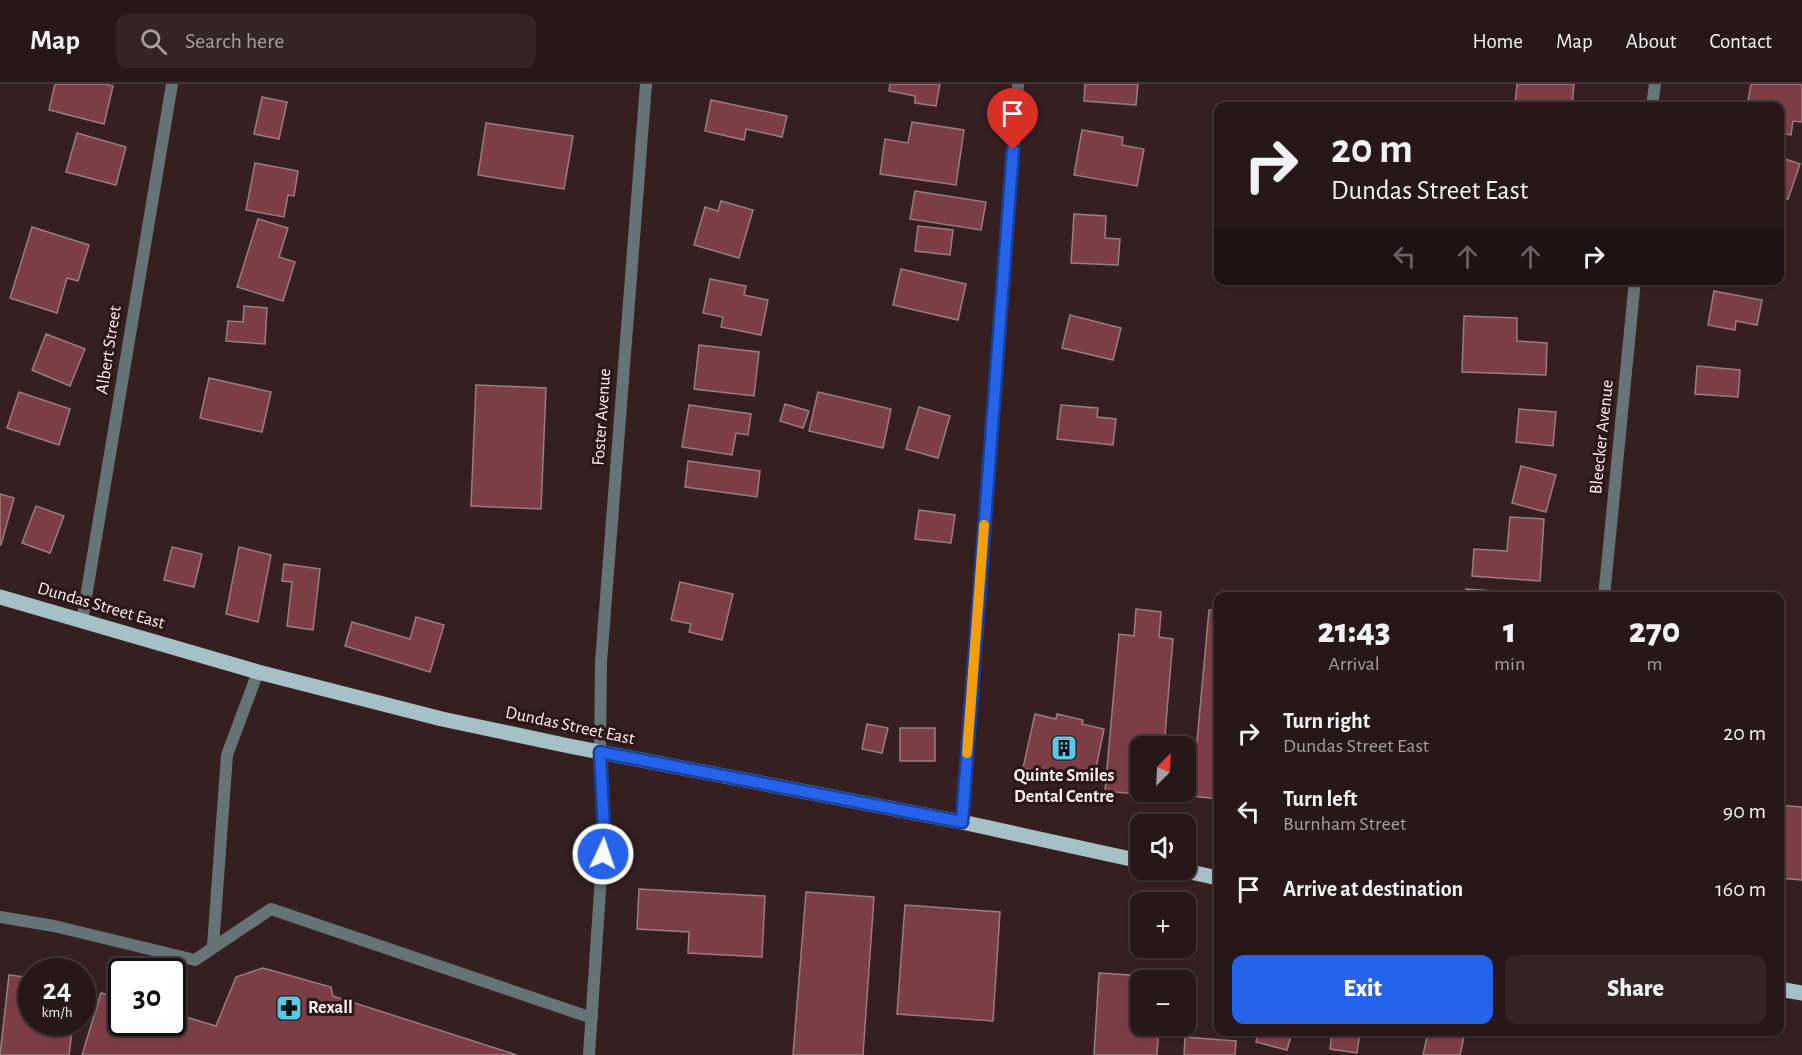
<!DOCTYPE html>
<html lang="en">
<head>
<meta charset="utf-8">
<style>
	body { margin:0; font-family:"Alegreya Sans",sans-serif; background:#342426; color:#f1f3f6; height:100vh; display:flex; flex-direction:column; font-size:22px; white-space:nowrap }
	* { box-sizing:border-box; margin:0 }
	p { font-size:20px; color:#a59fa2 }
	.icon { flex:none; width:33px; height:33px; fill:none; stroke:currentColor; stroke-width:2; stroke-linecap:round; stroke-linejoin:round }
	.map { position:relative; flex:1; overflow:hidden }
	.drawer { position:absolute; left:1214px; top:508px; width:570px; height:444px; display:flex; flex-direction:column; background:#281719; border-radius:12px; box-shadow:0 2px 4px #0004,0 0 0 2px #443638 }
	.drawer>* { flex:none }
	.hud { position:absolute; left:1214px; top:18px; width:570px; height:183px; border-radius:12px; box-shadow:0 2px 4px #0004,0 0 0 2px #443638; background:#281719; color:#f1f3f6; overflow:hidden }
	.needle { width:39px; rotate:24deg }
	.tools { position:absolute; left:1130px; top:652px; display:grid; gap:12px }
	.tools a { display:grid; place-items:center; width:66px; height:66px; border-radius:12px; background:#281719; box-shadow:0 2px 4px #0004,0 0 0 2px #443638; font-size:30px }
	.speed { position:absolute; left:18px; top:874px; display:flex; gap:12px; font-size:30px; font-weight:700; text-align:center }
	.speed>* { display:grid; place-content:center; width:78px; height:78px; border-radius:50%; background:#281719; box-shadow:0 2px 4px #0004,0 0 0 2px #443638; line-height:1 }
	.speed small { font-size:15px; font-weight:400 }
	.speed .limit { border:3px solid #111; border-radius:9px; background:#fff; color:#111 }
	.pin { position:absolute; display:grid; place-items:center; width:51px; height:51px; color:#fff; margin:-62px -26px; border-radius:50% 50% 50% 0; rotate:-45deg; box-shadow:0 0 6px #0007 }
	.pin .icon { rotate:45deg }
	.me { position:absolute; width:66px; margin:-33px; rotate:3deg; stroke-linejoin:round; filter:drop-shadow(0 0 4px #0008) }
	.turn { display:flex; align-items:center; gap:21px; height:126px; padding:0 18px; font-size:27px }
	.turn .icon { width:78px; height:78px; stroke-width:2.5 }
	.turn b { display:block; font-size:42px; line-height:51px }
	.lanes { display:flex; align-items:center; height:57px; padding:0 18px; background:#0003; justify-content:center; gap:30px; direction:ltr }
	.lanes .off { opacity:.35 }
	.eta { display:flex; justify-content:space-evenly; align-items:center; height:102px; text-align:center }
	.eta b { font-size:36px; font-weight:800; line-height:42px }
	.primary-button { display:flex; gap:12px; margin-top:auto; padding:12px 18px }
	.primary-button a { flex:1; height:69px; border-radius:12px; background:#2563eb; color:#fff; font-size:24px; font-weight:800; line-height:69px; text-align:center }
	.primary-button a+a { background:#342426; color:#f1f3f6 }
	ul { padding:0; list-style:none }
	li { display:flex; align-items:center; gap:18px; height:78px; padding:0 18px }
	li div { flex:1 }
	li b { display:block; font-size:22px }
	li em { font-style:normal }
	header { display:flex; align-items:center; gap:36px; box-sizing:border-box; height:84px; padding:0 30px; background:#281719; border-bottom:2px solid #443638 }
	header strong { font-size:28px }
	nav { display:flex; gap:33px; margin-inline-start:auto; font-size:21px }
	.search { width:420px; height:54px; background:#342426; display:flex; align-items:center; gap:15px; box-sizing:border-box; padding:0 21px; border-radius:12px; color:#a59fa2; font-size:22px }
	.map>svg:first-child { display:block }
	.building { fill:#7c3e45; stroke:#9a7d7e; stroke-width:1.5 }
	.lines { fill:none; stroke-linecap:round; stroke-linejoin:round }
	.service { stroke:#667377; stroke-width:12 }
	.minor { stroke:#667377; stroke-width:12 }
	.primary { stroke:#a6c0c8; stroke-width:15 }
	.route-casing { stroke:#184099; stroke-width:15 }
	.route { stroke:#2563eb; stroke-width:10 }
	.slow { stroke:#f59e0b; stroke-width:10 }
	.labels { text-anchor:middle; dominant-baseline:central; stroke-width:6; stroke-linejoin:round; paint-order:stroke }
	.street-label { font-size:18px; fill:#fef0f1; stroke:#2b1517 }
	.poi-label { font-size:18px; font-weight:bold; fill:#fef0f1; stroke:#2b1517 }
</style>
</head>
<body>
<header>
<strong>Map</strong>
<div class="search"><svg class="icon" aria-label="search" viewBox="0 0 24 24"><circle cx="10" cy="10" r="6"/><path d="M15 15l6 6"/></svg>Search here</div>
<nav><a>Home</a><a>Map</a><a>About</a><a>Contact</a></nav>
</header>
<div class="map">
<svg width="1802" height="971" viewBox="0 0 1802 971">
	<rect width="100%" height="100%" fill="#351f21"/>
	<path class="building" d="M55,0h50l8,2 -9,38 -55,-14z
		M890,0h50l-4,22 -21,-3v-7l-26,-5z
		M1085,0h53l-2,21 -52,-4z
		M1517,0h57l-2,22 -57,-1z
		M1751,0h51v38l-9,-1 -2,14 -12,-2v-27h-32z
		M262,13l25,5 -8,37 -25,-5z
		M711,16l76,16 -5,21 -36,-8 -2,11 -39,-9z
		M912,38l52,8 -8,55 -76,-11 5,-35 23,4z
		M486,39l87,13 -9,53 -86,-14z
		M1082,46l41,7 -1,8 22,4 -7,37 -63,-11z
		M77,49l49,14 -10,38 -50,-13z
		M1779,73l21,7 -12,35 -9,-3z
		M255,79l43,8 -4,25 -6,-1 -4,22 -38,-7z
		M915,107l71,11 -5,28 -71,-11z
		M721,117l32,9 -14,48 -45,-13 11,-38 13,4z
		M1074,130l32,2 -1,22 15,1 -2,26 -47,-2z
		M258,135l30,9 -9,29 16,5 -12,39 -46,-14z
		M918,142l35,4 -3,25 -35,-4z
		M32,143l57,18 -11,36 -11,-3 -10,35 -47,-15z
		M901,185l65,15 -8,36 -65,-15z
		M710,195l36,7 -2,9 24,5 -7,35 -40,-8 2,-10 -20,-4z
		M1714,207l48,9 -5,25 -21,-4 -1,9 -27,-5z
		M244,222l23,2 -2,36 -39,-3 2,-20 15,1z
		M1070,231l51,13 -8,32 -51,-12z
		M1464,232l53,2v23l30,2 -1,32 -84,-3z
		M46,250l39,15 -15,37 -38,-16z
		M699,261l60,7 -5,44 -60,-7z
		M1697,282l43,4 -2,27 -43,-3z
		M209,294l62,14 -9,40 -62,-14z
		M476,301l70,3 -5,121 -70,-3z
		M19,308l51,17 -11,36 -52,-17z
		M818,308l73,17 -8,39 -74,-17z
		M785,320l24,7 -6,17 -23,-7z
		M689,321l62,9 -3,21 -12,-2 -4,22 -50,-8z
		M1061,321l37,3 -1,9 19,2 -3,26 -56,-6z
		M919,323l31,9 -12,42 -32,-9z
		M1519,325l37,3 -3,34 -37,-4z
		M688,377l72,10 -3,26 -72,-10z
		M1521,382l35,9 -10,37 -34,-9z
		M0,410l14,4 -13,47h-1z
		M36,422l28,10 -14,37 -28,-10z
		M919,426l36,5 -4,28 -36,-4z
		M1510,433l34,2 -4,62 -68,-5 2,-27 33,2z
		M172,463l30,7 -8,33 -30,-7z
		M239,463l32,8 -13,67 -32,-8z
		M284,480l36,5 -7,61 -26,-4 5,-44 -10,-1z
		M680,498l53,12 -11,46 -33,-8 2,-8 -20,-4z
		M1466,505l56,4v4h-57z
		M1136,525l25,3 -2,25 14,2 -9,108h-24v45h19v4l-54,-5 14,-157 15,2z
		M1209,526l9,1v188l-26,-3z
		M416,533l28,8 -14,47 -85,-26 7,-24 58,17z
		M1035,630l21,5 1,-5 26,6 -1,4 22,5 -11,54 -70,-15z
		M867,640l21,4 -6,25 -20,-4z
		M900,644h35v33h-35z
		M1779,721l23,2v73l-23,-2z
		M639,805l126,7 -3,61 -74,-4 1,-21 -52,-3z
		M806,808l68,5 -11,158h-70z
		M905,821l95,7 -7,109 -96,-7z
		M263,884l68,19 2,9 184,59h-435l19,-62 21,5v25h50v-10l44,13 20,-49z
		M1099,889l63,4v4h-22v45h19l-2,29h-63z
		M9,891l23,3v45h41l-4,32h-69z
		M1258,948h34l-5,18 -31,-8z
		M1332,948h28l-3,21 -27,-4z
		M1428,948h37l-5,23h-37z
		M1185,953l51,4 -1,14h-51z"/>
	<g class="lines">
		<path class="service" d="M0,833l54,9 141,34 76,-51 321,109
			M213,862l14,-191 31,-83"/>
		<path class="minor" d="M1652,22l3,-22
			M1604,513l31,-317
			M82,537l90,-537
			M962,738l56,-738
			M589,971l15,-224 -4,-79 1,-90 45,-578"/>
		<path class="primary" d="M0,513l258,75 184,47 127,27 393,76 178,39
			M1181,786l37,8
			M1779,905l23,4"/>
	</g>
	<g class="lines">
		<g class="route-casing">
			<path id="route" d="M603,770l1,-23 -4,-79 362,70 51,-672"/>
		</g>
		<use href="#route" class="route"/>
		<path class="slow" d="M967,669l17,-228"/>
	</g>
	<defs>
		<g id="building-square" transform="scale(1.35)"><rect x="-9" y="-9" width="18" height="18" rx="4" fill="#5ac8e5" stroke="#2b1517"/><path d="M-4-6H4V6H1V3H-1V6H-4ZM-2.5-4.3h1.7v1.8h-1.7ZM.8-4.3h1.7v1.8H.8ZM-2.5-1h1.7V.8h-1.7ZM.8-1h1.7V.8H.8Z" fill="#111"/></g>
		<g id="pharmacy-square" transform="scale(1.35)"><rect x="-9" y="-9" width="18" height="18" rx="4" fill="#5ac8e5" stroke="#2b1517"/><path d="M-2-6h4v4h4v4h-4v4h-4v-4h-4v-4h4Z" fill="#111"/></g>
	</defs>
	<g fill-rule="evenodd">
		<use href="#building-square" x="1064" y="664"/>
		<use href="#pharmacy-square" x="289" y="924"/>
	</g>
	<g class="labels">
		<g class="street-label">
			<text transform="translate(109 266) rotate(-81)">Albert Street</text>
			<text transform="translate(602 333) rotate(-86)">Foster Avenue</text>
			<text transform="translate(1602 353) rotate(-84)">Bleecker Avenue</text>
			<text transform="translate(101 522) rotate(16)">Dundas Street East</text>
			<text transform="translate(570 642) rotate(12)">Dundas Street East</text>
		</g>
		<g class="poi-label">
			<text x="1064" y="692">Quinte Smiles<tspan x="1064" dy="21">Dental Centre</tspan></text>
			<text x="308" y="924" text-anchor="start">Rexall</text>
		</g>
	</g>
</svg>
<div class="tools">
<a><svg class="needle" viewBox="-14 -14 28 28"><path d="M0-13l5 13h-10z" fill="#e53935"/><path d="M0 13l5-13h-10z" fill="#a59fa2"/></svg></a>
<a><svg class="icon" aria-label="sound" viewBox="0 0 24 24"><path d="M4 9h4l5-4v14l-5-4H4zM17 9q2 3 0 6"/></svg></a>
<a>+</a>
<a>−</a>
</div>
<div class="speed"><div>24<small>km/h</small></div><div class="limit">30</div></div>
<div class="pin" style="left:1013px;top:66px;background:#d93025"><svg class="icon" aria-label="arrive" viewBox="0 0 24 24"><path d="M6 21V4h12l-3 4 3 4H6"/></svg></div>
<svg class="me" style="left:603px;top:770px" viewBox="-20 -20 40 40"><circle r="17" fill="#2563eb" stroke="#fff" stroke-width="3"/><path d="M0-11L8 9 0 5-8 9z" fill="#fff"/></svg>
<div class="hud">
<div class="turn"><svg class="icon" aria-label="right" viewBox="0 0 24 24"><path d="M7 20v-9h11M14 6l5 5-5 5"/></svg><div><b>20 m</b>Dundas Street East</div></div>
<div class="lanes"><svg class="icon off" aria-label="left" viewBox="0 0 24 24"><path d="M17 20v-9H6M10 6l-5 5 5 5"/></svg><svg class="icon off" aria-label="ahead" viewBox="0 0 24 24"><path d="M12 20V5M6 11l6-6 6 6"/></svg><svg class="icon off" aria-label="ahead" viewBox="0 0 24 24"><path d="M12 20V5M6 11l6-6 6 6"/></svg><svg class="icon" aria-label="right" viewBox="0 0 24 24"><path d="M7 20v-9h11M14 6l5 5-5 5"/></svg></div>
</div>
<section class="drawer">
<div class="eta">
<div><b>21:43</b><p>Arrival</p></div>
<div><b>1</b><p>min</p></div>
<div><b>270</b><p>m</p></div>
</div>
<ul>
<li><svg class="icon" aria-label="right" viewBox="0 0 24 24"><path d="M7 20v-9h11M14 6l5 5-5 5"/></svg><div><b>Turn right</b><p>Dundas Street East</p></div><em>20 m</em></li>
<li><svg class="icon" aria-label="left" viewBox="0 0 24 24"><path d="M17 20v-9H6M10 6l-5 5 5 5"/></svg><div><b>Turn left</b><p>Burnham Street</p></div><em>90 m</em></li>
<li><svg class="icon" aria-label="arrive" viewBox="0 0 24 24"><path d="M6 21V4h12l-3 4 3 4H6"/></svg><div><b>Arrive at destination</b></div><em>160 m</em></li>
</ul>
<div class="primary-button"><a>Exit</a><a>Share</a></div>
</section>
</div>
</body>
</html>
